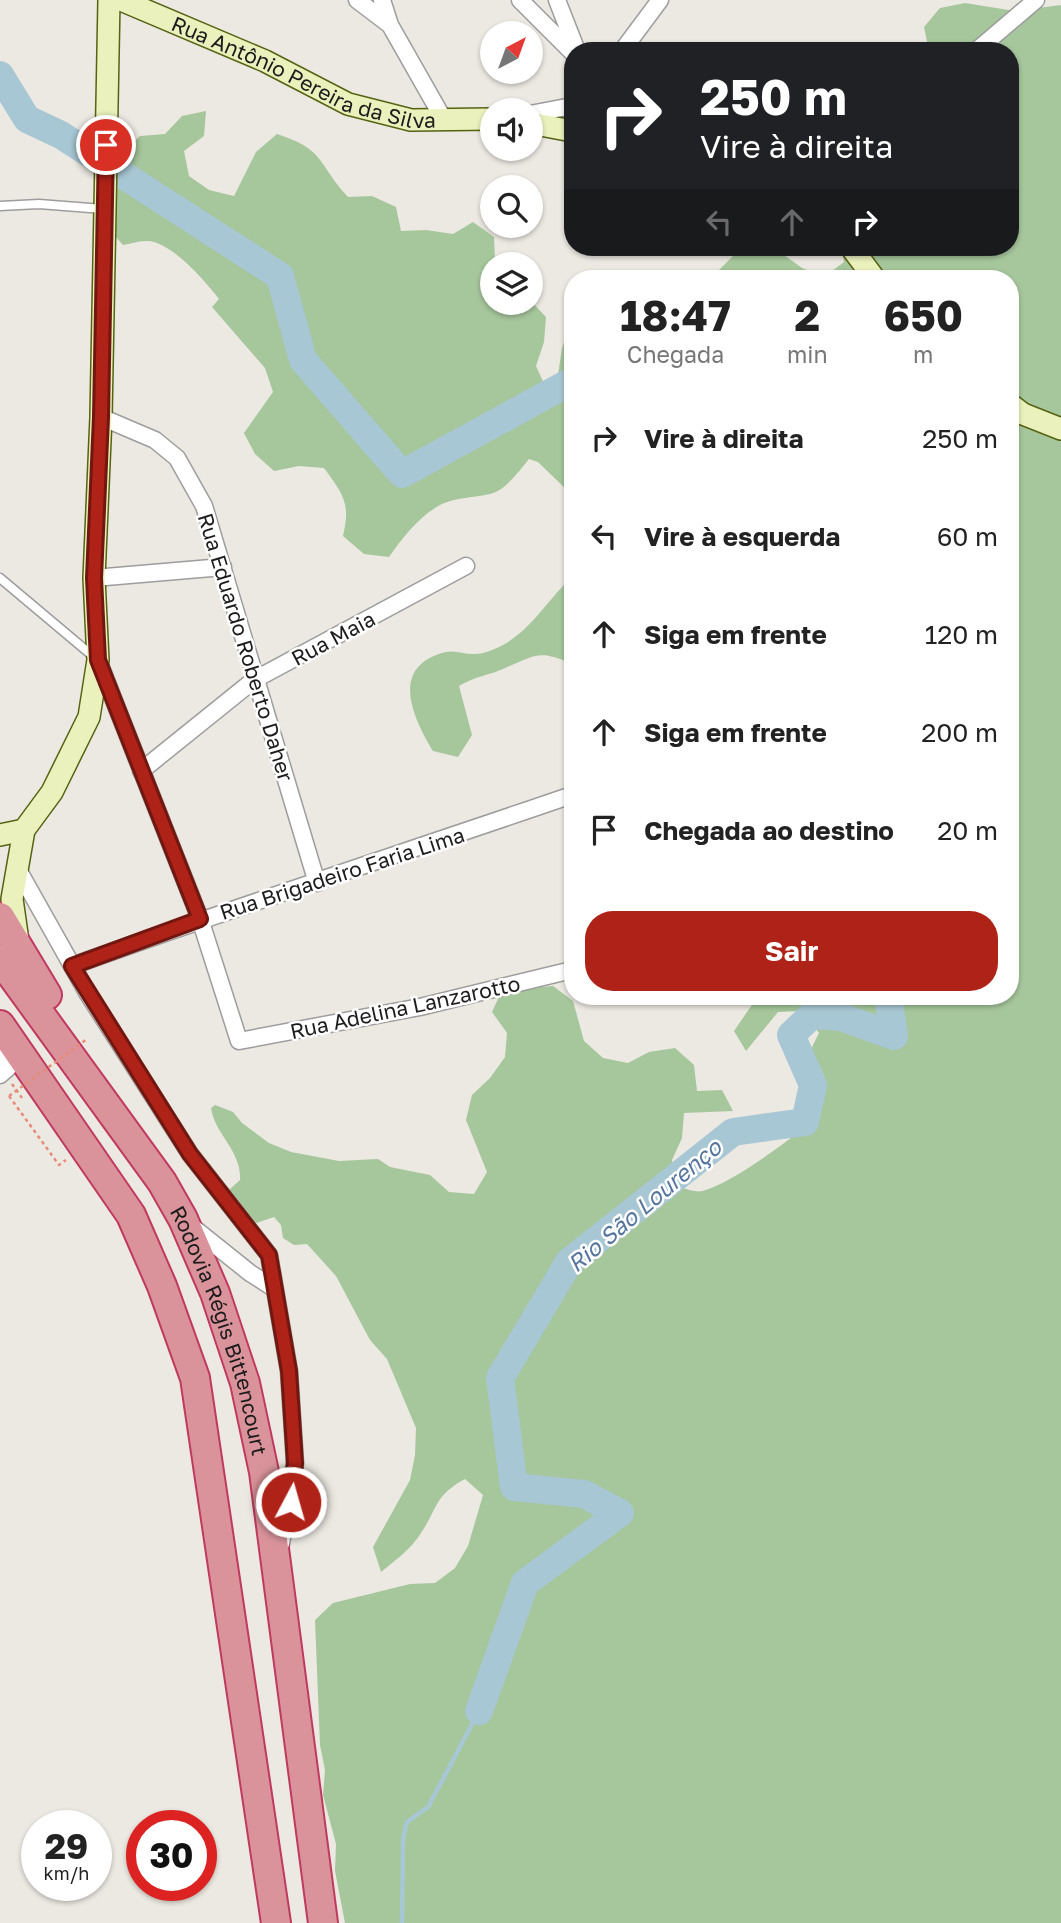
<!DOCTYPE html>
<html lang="pt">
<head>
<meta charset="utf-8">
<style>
	body { margin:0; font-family:"Golos Text",sans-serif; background:#f6f6f6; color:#222; height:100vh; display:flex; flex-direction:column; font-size:26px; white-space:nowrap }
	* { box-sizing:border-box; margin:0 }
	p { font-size:23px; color:#767676 }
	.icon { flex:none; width:38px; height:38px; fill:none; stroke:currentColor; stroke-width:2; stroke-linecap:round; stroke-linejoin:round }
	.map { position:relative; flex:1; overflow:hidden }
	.details { position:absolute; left:564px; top:270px; width:455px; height:735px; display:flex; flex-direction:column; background:#fff; border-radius:28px; box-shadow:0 2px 5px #0004 }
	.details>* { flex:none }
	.top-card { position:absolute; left:564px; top:42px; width:455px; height:214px; border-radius:28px; box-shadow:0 2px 5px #0004; background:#202124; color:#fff; overflow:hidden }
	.needle { width:46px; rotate:41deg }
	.buttons { position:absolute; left:480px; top:21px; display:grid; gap:14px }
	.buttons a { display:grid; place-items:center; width:63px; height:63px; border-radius:50%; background:#fff; box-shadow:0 2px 5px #0004; font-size:35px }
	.speed { position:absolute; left:21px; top:1810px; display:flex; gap:14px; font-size:35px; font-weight:700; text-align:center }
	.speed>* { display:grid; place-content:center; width:91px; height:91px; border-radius:50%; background:#fff; box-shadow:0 2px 5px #0004; line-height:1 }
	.speed small { font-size:18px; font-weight:400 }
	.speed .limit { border:10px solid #d22; background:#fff; color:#111 }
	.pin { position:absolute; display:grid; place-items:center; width:60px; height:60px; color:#fff; margin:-30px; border:4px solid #fff; border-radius:50%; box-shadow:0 2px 7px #0007 }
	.me { position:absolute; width:77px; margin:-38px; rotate:6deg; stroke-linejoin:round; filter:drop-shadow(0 0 5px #0008) }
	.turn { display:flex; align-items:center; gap:24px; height:147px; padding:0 21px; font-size:32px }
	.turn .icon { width:91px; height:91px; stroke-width:2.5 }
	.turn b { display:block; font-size:49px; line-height:60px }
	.lanes { display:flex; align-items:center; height:66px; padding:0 21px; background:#0003; justify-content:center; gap:35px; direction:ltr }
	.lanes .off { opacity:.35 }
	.eta { display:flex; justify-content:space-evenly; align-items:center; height:119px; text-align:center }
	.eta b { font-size:42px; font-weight:700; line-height:49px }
	.primary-button { display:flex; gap:14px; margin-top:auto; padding:14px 21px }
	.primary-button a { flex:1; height:80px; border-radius:28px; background:#af2218; color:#fff; font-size:28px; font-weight:700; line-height:80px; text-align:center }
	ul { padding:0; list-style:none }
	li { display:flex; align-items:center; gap:21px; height:98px; padding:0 21px }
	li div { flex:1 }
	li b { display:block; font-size:26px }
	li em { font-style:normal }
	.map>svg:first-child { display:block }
	.forest { fill:#a6c69c }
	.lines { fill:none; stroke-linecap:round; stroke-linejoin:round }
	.stream { stroke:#a8c7d4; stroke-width:4.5 }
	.river { stroke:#a8c7d4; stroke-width:28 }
	.lane-casing { stroke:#9d9d9d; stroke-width:11 }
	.street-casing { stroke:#9d9d9d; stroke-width:19 }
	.secondary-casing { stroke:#556312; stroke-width:24 }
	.highway-casing { stroke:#c0395e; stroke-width:32 }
	.path { stroke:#e88b78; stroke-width:2.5; stroke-dasharray:3.5 3.5; stroke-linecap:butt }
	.lane { stroke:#fff; stroke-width:8 }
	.street { stroke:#fff; stroke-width:16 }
	.secondary { stroke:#eaf1bc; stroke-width:21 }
	.highway { stroke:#da939b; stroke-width:28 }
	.path-bridge { stroke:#e88b78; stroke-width:2.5; stroke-dasharray:3.5 3.5; stroke-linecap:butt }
	.route-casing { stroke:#721610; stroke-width:18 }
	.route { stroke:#af2218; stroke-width:12 }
	.labels { text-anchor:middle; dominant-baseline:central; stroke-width:5; stroke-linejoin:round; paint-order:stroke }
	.street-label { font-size:21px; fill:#1c1c1c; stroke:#fff }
	.water-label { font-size:23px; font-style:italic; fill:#55759f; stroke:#fff }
</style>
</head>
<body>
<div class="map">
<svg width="1061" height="1923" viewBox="0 0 1061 1923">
	<rect width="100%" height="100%" fill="#ece9e2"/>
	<path class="forest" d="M965,3l50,8 46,-6v1918h-716l-10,-52 1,-27 -13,-49 2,-25 -5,-25 -5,-125 18,-17 77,-19 25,-1 20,-15 13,-22 15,-51 -18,-16c-31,17 -26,27 -44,54 -10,16 -25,27 -40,39l-8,-25 37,-67 5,-25 1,-27 -29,-69 -17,-19 -34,-64 -29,-32 -13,1 -11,-7 -2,-13 -7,-8 -27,9 -14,-11 -4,-25 11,-10c2,-29 -25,-45 -29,-72l4,-3 18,7 9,11 27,20 22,9 48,9 39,-2 12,8 40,8 19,17 25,2 13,-22 -21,-52 6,-25 18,-17 15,-21 2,-24 -15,-21 10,-22 51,-4 20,15 11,40 19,17 25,5 21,-11 26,-4 19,17 3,26 25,-1 11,21 -49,2 -2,25 -10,22 4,26c7,2 20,7 27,5 32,-10 76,-44 104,-65l-1,-25 -9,-24 22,-44 -17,-22 -24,1 -32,39 -12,-20 24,-35h252v-718h-299l31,-31h31l29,21 22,9 20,-15 -3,-15h169v-196h-81l-5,-24 16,-19z
		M206,111l-2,25 -20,15 5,25 20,14 25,6 22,-44 21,-18c49,16 40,29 71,63l24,-1 24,11 5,24 25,-1 27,4 20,-12 21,15 1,24 -11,24 8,6v12h38v-3l16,17 -2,25 -8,24 10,22 12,-13 4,-27 10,-29v176l-34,-33 -9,-3c-10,12 -24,32 -39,35 -17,4 -32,3 -48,10 -23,12 -38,32 -53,53l-25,-3 -21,-18c8,-33 0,-42 -19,-68l-25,-2 -25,5 -19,-17 -11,-21 29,-41 -8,-24 -53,-61 7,-8c-14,-18 -49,-59 -73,-58 -8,0 -16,3 -23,4l-17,-19 3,-25 13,-22v-26l18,-17 25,-2 17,-18z
		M572,577v87c-33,-15 -36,-9 -67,4 -17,8 -27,7 -46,18l13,49 -14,22 -25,-6c-21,-35 -44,-85 13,-99 9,-2 18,2 27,2 9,1 22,-5 30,-9 29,-16 45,-46 69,-68z"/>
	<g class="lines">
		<path class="stream" d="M402,1923l1,-85 4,-16 21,-15 51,-96"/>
		<path class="river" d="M0,75l27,44 34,16 219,141 23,84 99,114 168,-92 2,5
			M479,1711l46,-128 95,-70 -36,-19 -70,-7 -14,-109 69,-116 164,-130 72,-10 8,-37 -22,-50 21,-20 29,2 53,19 -6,-40"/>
		<g class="lane-casing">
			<path id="lane" d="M0,206l39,-2 64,5
				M0,578l94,79"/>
		</g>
		<g class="street-casing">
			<path id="street" d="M357,0l33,25 54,95
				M382,0l8,25
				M520,0l52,52
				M557,0l20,51
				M622,51l38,-51
				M976,51l60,-51
				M530,114l42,-8
				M101,417l54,23 22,18 27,48 113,377
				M94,578l129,-11
				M98,660l102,259 39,122 181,-34 152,-37
				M141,771l113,-91 212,-114
				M16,866l72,128 102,160 79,101 20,116 6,92 -14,81
				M72,966c166,-60 334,-114 500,-171
				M0,1057l8,11 -8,7
				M190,1225l60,48 25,16"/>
		</g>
		<g class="secondary-casing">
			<g id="secondary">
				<path id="s1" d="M121,0l144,61 83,43 63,16 81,-1"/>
				<path d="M530,123l42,8"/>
				<path d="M851,247l23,31"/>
				<path d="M1010,404l13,10 38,15"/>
				<path d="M0,835l24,-5"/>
				<path d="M18,941l-6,-42 12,-69 28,-38 37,-75 9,-57 -4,-82 7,-161 8,-417"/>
			</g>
		</g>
		<g class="highway-casing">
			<g id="highway">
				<path d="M0,917l47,78"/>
				<path id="s2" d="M0,959l162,223 21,37 32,74 30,90 19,89 59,451"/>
				<path d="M0,1025l131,190 31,71 33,92 81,545"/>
			</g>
		</g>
		<path class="path" d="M12,1084l10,14
			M9,1096l50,69 7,-5"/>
		<use href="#lane" class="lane"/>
		<use href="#street" class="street"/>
		<use href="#secondary" class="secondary"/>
		<use href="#highway" class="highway"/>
		<path class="path-bridge" d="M9,1096l78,-57"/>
	</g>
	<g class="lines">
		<g class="route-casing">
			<path id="route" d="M106,145l-5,272 -7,161 4,82 102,259 -128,47 118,188 79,101 20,116 6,92 -4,39"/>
		</g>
		<use href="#route" class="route"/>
	</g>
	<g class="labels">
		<g class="street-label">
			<text stroke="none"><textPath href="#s1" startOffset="198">Rua Antônio Pereira da Silva</textPath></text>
			<text transform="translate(333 638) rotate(-28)">Rua Maia</text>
			<text transform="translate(246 647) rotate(73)">Rua Eduardo Roberto Daher</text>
			<text transform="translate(342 873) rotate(-18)">Rua Brigadeiro Faria Lima</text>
			<text transform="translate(405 1007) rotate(-12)">Rua Adelina Lanzarotto</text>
			<text stroke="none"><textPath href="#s2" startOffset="436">Rodovia Régis Bittencourt</textPath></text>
		</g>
		<g class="water-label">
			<text transform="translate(644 1205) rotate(-40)">Rio São Lourenço</text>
		</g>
	</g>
</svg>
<div class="buttons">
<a><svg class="needle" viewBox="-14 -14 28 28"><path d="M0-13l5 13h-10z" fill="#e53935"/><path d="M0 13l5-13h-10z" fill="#767676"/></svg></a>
<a><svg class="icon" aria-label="sound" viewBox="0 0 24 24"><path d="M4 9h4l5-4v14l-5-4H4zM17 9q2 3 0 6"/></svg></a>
<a><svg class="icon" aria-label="search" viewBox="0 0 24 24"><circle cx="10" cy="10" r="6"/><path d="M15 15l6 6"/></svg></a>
<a><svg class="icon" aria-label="layers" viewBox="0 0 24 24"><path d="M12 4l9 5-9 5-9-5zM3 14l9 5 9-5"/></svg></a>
</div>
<div class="speed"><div>29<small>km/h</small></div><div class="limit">30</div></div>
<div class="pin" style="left:106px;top:145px;background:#d93025"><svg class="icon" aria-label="arrive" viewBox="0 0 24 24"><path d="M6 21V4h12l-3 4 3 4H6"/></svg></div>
<svg class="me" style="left:291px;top:1502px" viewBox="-20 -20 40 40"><circle r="17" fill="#af2218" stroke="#fff" stroke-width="3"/><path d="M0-11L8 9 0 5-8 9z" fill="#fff"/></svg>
<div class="top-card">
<div class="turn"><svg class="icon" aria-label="right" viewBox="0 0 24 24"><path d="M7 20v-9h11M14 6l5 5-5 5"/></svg><div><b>250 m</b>Vire à direita</div></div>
<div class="lanes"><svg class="icon off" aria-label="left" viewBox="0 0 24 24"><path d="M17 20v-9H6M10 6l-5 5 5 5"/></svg><svg class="icon off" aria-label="ahead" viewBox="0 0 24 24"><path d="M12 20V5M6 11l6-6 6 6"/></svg><svg class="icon" aria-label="right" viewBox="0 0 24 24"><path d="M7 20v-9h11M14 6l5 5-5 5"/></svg></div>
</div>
<section class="details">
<div class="eta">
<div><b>18:47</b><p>Chegada</p></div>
<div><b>2</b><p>min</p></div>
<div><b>650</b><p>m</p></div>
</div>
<ul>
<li><svg class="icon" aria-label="right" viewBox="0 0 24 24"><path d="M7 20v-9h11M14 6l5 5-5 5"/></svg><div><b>Vire à direita</b></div><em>250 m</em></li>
<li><svg class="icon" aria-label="left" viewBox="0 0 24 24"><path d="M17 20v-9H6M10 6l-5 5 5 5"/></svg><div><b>Vire à esquerda</b></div><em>60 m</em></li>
<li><svg class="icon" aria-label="ahead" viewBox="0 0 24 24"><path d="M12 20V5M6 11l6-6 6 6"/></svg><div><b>Siga em frente</b></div><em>120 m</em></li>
<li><svg class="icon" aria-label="ahead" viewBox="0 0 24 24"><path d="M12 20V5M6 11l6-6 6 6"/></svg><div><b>Siga em frente</b></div><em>200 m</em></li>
<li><svg class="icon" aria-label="arrive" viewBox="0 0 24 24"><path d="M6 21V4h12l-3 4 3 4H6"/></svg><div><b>Chegada ao destino</b></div><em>20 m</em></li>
</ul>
<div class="primary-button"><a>Sair</a></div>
</section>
</div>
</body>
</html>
